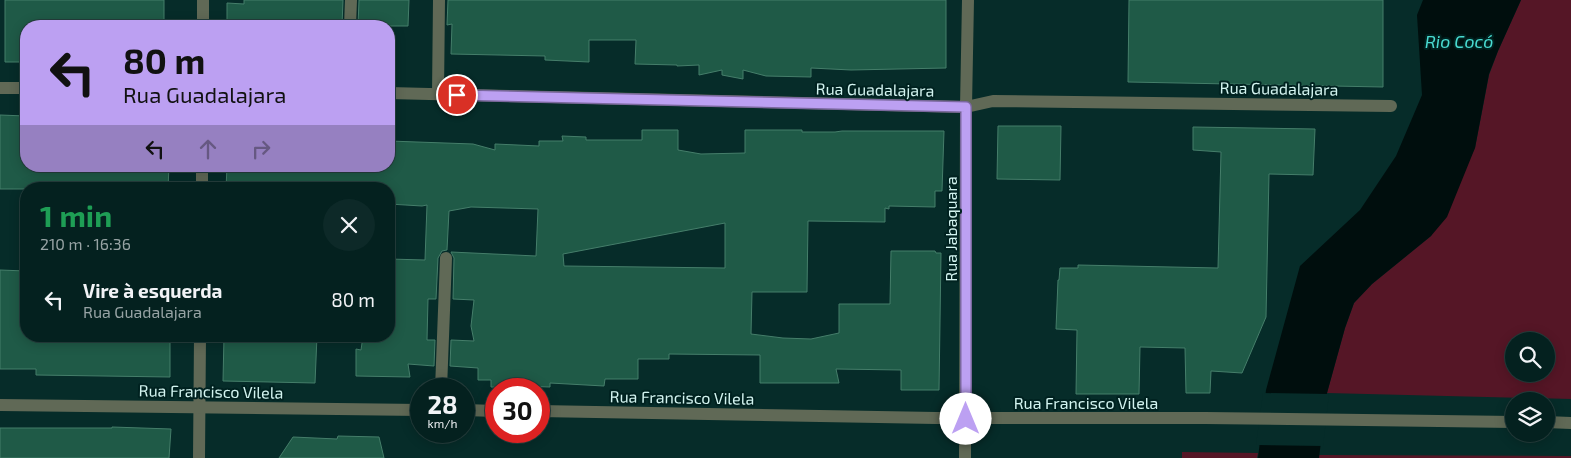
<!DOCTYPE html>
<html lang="pt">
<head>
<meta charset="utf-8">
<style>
	body { margin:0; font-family:"Exo 2",sans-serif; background:#0d2928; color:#f1f3f6; height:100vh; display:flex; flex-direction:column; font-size:19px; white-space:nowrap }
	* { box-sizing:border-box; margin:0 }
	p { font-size:16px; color:#97a3a4 }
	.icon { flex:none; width:28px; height:28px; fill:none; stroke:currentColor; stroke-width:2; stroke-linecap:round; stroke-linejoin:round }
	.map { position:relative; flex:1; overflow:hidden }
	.details { position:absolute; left:20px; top:182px; width:375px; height:160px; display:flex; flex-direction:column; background:#04211f; border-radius:20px; box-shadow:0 2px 12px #0003,0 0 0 1px #253e3d }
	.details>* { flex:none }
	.banner { position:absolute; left:20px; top:20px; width:375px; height:152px; border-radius:20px; box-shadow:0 2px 12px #0003,0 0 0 1px #253e3d; background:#bca0f2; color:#111; overflow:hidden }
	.buttons { position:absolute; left:1505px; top:332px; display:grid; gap:10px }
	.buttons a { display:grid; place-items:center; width:50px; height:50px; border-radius:50%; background:#04211f; box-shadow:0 2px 12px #0003,0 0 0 1px #253e3d; font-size:25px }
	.speed { position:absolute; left:410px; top:378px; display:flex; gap:10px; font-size:25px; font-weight:700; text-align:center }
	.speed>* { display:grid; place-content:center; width:65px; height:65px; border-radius:50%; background:#04211f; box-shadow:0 2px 12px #0003,0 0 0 1px #253e3d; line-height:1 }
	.speed small { font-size:12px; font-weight:400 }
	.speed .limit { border:8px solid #d22; background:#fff; color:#111 }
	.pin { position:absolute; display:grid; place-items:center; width:42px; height:42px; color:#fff; margin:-21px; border:2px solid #fff; border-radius:50%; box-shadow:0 1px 5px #0007 }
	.me { position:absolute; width:55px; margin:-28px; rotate:0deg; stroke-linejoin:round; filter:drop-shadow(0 0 4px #0008) }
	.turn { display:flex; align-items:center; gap:18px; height:105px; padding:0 20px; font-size:22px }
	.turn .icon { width:65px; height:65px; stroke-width:2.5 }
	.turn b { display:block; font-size:35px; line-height:42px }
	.lanes { display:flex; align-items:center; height:48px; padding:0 20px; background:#0003; justify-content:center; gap:25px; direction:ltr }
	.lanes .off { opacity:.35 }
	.round { display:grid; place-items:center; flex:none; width:52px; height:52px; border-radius:26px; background:#0d2928 }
	.summary { display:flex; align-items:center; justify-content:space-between; height:85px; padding:0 20px }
	h1 { font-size:30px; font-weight:700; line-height:38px; color:#1e9e55 }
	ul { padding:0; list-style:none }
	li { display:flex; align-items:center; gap:15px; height:65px; padding:0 20px }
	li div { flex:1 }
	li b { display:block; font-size:19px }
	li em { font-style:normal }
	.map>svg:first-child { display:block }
	.green { fill:#551626; fill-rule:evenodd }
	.water { fill:#000e0d }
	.pier { fill:#062c29 }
	.building { fill:#1f5a47; stroke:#457e6a; fill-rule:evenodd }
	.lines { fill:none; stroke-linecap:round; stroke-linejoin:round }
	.minor { stroke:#606956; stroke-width:12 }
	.tertiary { stroke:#606956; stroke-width:12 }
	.route-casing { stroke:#7a689d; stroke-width:12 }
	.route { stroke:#bca0f2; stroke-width:9 }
	.labels { text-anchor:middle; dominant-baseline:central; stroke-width:4; stroke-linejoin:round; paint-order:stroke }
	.street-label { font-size:16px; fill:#d3f4f0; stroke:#002220 }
	.water-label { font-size:18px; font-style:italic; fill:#49dbd1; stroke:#002220 }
</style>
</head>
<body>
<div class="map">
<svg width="1571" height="458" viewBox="0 0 1571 458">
	<rect width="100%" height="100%" fill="#062c29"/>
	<path class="green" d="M1521,0h50v399l-244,-6 18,-65 9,-25 18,-19 59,-48 44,-88 14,-73 9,-24zM1514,341h32v33h-32z
		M1182,452l76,1 -1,5h-75z
		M1319,455l252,1v2h-252z"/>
	<path class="water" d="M1423,0h98l-23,51 -9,23 -14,74 -28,69 -16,19 -59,48 -18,19 -9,25 -18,65 -8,65h-61l8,-68 34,-124 60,-56 36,-54 26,-61 -5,-80z"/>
	<path class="pier" d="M1263,393l66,1 -6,52 -67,-1z"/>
	<path class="building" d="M5,0h159v26h-138v36h-21z
		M244,0h99l-1,26h-115v-23l17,1z
		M359,0h50l-1,26h-50z
		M448,0h498v68l-95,2 -40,-2v9l-45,-1 -23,-6v9l-21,-4v-5l-23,5v-10l-22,1v-1l-42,-1 1,-24h-47v22l-44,-2v-4l-94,-2 1,-30 -5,1z
		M1129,0h254v87l-255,-5z
		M0,115l26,1v50h143l-1,23h-168z
		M998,126h63l-1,54 -63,-1z
		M1193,127l122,2 -2,46 -44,-1 -3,143 -24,56 -31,-2 -1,22h-24l-1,-45 -45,-1 -1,47h-63l1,-64 -21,-1 2,-49h1l1,-12h18v-3l140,3 3,-116 -28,-2z
		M642,130h36v20l23,4 44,-1v-23h57v2h33l7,-1h102l-2,60h-7v16l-46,-1v3l-4,-1v14l-77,-1 -1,71h-55l-1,42 32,4 28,1 28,-6v-29h51l1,-53h44l1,2h5l-2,137h-38v-20l-65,-1 3,14h-79v-28l-91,-1v5h-31v20h-33l-1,7 -54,-3v4l-30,-1v2l-29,-1v-7h-13v-12l-28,-2 1,-26 23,1 -3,-15 3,-26 -21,-1 1,-41 -3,-6 85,4 2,-47 -67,-2 -22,4 -2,39 -5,1 -4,7 -2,41h-8l-1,41h8l-1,26 -26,-2 2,13 -54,-1v-27l5,1 2,-14h26v-77l36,1 2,-55 -5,1 -33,-2v-15h-163l1,-23h162v-25l84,3 22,6v-6l44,2v-5h24l-1,-5 24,1v3h56zM725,223v45l-161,-2 -1,-12z
		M0,270l26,1v65h144v41l-134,-2v-6h-36z
		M224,336h93l-2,47 -92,-2z
		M112,427l59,2 -2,29h-169v-30h112z
		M338,436l41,1 5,21h-105l14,-21 44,2z"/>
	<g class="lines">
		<path class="minor" d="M203,26v-26
			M350,26l1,-26
			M0,88h26
			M389,93l577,14 27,-6 398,5
			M438,94l1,-94
			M202,189v-23
			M441,389l5,-131
			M199,458l1,-122
			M965,458l1,-351 2,-107"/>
		<path class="tertiary" d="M0,405l421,5
			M464,410l32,1
			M539,411l397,7h269l309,4
			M1546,422l25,1"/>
	</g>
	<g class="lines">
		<g class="route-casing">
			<path id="route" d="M457,95l509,12v312"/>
		</g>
		<use href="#route" class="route"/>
	</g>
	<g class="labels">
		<g class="street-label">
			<text transform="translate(1279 88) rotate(1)">Rua Guadalajara</text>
			<text transform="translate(875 89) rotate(1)">Rua Guadalajara</text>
			<text transform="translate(950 229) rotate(-90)">Rua Jabaquara</text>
			<text transform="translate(211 391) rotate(1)">Rua Francisco Vilela</text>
			<text transform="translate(682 397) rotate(1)">Rua Francisco Vilela</text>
			<text x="1086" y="402">Rua Francisco Vilela</text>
		</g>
		<g class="water-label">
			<text x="1459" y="41">Rio Cocó</text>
		</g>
	</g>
</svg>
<div class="buttons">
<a><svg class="icon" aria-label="search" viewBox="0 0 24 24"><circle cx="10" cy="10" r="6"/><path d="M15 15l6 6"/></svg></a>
<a><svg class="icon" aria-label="layers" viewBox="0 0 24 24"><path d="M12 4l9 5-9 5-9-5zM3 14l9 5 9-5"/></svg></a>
</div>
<div class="speed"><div>28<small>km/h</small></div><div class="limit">30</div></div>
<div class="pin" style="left:457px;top:95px;background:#d93025"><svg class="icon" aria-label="arrive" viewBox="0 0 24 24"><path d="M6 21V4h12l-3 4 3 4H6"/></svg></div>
<svg class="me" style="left:966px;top:419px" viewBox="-20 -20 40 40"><circle r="19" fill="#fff"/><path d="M0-13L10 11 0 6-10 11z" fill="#bca0f2"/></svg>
<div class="banner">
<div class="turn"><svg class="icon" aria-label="left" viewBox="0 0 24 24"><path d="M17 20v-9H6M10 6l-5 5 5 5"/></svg><div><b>80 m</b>Rua Guadalajara</div></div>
<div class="lanes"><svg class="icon" aria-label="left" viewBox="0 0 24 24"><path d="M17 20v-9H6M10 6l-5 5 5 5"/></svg><svg class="icon off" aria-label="ahead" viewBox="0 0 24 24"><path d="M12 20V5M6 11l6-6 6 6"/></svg><svg class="icon off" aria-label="right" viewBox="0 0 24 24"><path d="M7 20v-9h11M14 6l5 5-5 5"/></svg></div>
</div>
<section class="details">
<div class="summary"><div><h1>1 min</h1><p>210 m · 16:36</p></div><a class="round"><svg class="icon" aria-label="close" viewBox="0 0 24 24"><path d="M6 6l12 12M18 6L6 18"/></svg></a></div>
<ul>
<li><svg class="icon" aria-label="left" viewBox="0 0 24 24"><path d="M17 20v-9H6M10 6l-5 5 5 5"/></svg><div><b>Vire à esquerda</b><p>Rua Guadalajara</p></div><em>80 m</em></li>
</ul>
</section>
</div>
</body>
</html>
